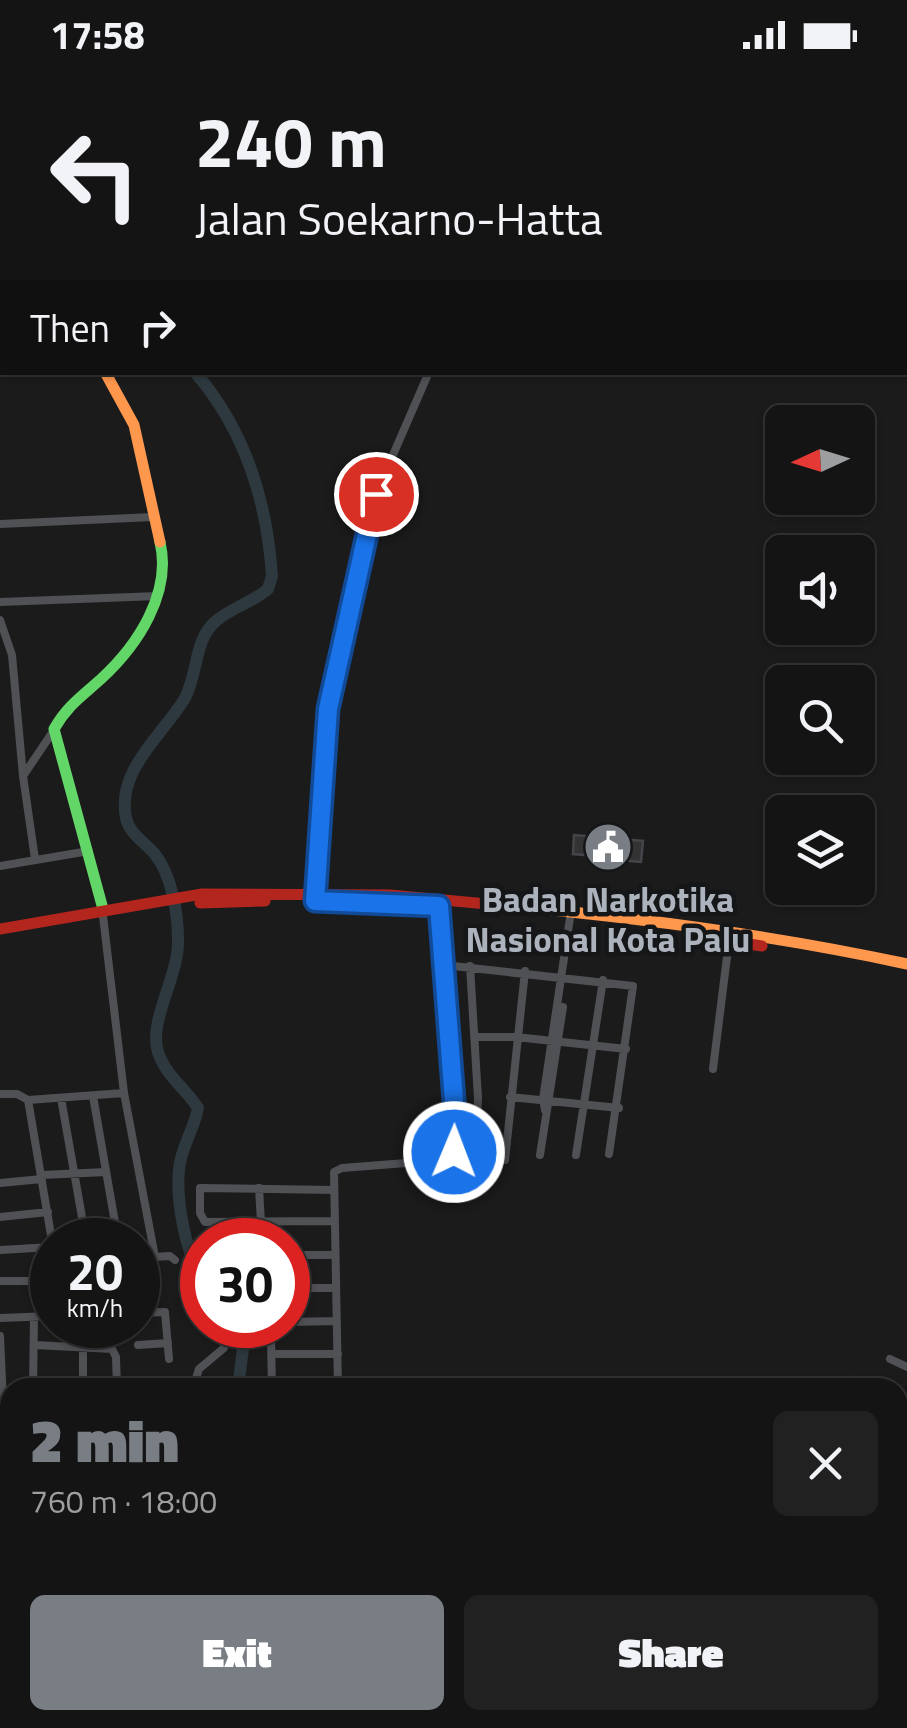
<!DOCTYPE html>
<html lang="en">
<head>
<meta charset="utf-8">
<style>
	body { margin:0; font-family:"Titillium Web",sans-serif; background:#212122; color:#f1f3f6; height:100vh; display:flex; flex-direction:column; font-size:38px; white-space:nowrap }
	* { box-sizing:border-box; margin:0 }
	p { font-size:32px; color:#9d9ea0 }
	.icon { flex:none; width:55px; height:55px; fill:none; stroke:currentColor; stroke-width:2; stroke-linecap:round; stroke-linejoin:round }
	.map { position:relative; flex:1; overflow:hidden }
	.panel { position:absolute; left:0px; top:1308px; width:908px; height:352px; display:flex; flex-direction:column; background:#141415; border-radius:30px 30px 0 0; box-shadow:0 2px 8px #0004,0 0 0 2px #333334 }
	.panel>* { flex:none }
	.banner { position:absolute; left:0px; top:0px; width:908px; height:305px; box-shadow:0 2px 8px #0004,0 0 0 2px #333334; background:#141415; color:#f1f3f6; overflow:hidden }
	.needle { width:65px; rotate:266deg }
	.buttons { position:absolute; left:765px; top:335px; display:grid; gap:20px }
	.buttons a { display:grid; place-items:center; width:110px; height:110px; border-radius:15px; background:#141415; box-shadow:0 2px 8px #0004,0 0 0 2px #333334; font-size:50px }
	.speed { position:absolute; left:30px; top:1148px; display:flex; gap:20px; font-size:50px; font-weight:700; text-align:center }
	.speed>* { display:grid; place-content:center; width:130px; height:130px; border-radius:50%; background:#141415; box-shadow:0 2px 8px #0004,0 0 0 2px #333334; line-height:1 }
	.speed small { font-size:25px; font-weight:400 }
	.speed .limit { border:15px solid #d22; background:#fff; color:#111 }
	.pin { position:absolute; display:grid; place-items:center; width:85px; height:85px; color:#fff; margin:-42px; border:5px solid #fff; border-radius:50%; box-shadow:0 2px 10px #0007 }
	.me { position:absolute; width:110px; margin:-55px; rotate:1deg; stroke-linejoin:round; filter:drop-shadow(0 0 8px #0008) }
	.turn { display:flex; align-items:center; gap:35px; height:210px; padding:0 30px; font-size:45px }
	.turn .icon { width:130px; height:130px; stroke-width:2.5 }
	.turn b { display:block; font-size:70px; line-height:85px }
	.then { display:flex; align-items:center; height:95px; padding:0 30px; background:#0003; gap:20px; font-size:38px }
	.round { display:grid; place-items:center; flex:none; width:105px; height:105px; border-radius:15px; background:#212122 }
	.summary { display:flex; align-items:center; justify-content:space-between; height:170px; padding:0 30px }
	h1 { font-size:60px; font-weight:800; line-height:75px; color:#797e85 }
	.button { display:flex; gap:20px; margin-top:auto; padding:20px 30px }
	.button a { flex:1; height:115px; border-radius:15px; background:#797e85; color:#fff; font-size:40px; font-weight:800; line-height:115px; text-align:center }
	.button a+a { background:#212122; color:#f1f3f6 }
	.status { display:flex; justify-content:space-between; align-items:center; height:70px; padding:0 50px; background:#141415; direction:ltr }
	.status svg { height:28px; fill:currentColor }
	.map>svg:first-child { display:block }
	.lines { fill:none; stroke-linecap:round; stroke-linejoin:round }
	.river { stroke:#2d393f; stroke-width:12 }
	.building { fill:#333334; stroke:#444548; stroke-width:2.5 }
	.street { stroke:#4f5155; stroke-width:8 }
	.fast { stroke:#63d668; stroke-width:11 }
	.slow { stroke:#ff974d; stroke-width:11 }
	.jam { stroke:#b3261e; stroke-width:11 }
	.route-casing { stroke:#114b97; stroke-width:25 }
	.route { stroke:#1a73e8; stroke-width:18 }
	.labels { text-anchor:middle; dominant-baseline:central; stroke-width:9; stroke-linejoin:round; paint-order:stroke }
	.poi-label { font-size:35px; font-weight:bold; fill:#acb3bd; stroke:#151618 }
</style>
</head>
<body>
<div class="status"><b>17:58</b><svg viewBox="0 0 49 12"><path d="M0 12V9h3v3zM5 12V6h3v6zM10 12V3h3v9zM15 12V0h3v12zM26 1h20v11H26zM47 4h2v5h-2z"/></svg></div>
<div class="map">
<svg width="907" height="1658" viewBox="0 0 907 1658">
	<rect width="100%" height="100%" fill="#1b1b1c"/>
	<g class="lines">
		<path class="river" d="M125,0l1,2
			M195,302c50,58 72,129 77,204l-4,13c-15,13 -37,19 -52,32 -22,18 -18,53 -31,77 -22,37 -69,72 -59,120 3,15 18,24 28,35 18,22 24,60 24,88 1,34 -30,81 -20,111 7,23 28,37 40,56 -4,22 -17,39 -19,61 -3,32 6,82 23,109
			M238,1318l8,-63"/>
	</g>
	<path class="building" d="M574,765l69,6 -2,21 -22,-2 -8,2v7l-9,-1 1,-7h-8v-5l-22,-2z"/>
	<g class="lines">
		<path class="street" d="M164,0l1,2
			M454,0v2
			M0,106h2
			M0,454l153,-7
			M0,532l158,-6
			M0,550l12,35 11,121
			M35,789l-12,-83 31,-46
			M0,796l89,-15
			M315,831l13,-192 48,-215 53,-122
			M103,846l21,177 31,164
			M444,895l189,21 -24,168
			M470,896l8,132 -2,60
			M475,967h41l110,12
			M713,999l16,-128
			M0,1024h17l11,6
			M93,1026l25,144
			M510,1027l109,11
			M61,1028l25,142
			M545,1040l-2,-11 27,-181
			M540,1085l23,-148
			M576,1085l27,-175
			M505,1090l20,-189
			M42,1105l64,-3
			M0,1113l42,-4
			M259,1118l3,52
			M0,1147l48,-5
			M334,1151l-129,1 -5,-9v-25l134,2
			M52,1171l-24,-141 96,-7
			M0,1180l52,-3
			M288,1185h46
			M138,1188l32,-2 5,4
			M0,1211h52
			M288,1218h48
			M138,1243l27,-1 4,47
			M0,1248l52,-2
			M288,1252l49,-1
			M0,1266l3,67
			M271,1270l1,48
			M35,1275l77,4 4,8 1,31
			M138,1275l30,-2
			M273,1284h65
			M890,1289l17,8
			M852,1310l17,8
			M33,1318l1,-71
			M83,1318v-63
			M193,1318l6,-19 25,-21 2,-13
			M283,1318l55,-2
			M338,1318l-4,-216 8,-4 103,-8 7,-5 3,-9 -16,-240
			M898,1331l9,5
			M898,1372l9,4
			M907,1403v10
			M2,1430l4,140
			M900,1469h7
			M228,1650v8
			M307,1650v8
			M639,1650v8
			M359,1658l193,-8"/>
		<path class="fast" d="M103,839l-49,-180c13,-23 28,-33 47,-50 37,-34 71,-86 59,-137"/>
		<path class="slow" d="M105,302l29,53 26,117
			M498,835c137,12 274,30 409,59"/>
		<path class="jam" d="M200,833l65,-2
			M0,859l202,-35 188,1 108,10
			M688,865l74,11"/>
	</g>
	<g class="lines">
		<g class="route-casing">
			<path id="route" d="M376,424l-48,215 -13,192 124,5 16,208 -1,38"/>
		</g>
		<use href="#route" class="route"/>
	</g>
	<defs>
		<g id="civic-disc" transform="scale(2.5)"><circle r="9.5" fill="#797e85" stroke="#151618"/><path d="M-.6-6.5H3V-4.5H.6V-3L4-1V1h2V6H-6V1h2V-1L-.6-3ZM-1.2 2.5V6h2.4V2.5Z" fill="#fff"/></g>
	</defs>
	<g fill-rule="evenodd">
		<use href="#civic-disc" x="608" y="777"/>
	</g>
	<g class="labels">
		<g class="poi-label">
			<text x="608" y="829">Badan Narkotika<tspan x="608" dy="40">Nasional Kota Palu</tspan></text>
		</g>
	</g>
</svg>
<div class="buttons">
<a><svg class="needle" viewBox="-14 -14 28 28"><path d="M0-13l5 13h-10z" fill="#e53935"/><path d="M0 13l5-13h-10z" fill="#9d9ea0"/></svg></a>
<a><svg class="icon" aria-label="sound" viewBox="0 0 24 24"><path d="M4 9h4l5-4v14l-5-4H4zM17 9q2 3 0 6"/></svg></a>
<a><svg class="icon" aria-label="search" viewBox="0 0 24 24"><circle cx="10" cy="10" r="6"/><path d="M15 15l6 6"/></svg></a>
<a><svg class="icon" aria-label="layers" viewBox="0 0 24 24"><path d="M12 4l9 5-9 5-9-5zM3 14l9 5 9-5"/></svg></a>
</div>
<div class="speed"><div>20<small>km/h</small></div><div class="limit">30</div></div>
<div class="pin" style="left:376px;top:424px;background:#d93025"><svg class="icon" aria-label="arrive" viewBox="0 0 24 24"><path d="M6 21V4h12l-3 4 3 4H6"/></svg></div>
<svg class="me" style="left:454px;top:1082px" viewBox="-20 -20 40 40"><circle r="17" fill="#1a73e8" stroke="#fff" stroke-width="3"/><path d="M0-11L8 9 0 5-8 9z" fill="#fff"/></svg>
<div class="banner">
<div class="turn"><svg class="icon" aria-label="left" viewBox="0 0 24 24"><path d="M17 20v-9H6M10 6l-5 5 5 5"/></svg><div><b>240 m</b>Jalan Soekarno-Hatta</div></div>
<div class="then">Then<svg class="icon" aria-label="right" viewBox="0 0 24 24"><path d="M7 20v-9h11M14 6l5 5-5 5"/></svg></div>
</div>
<section class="panel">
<div class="summary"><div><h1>2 min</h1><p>760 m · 18:00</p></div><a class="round"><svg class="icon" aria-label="close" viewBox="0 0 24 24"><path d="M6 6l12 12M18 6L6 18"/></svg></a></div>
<div class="button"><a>Exit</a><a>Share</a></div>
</section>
</div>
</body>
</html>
